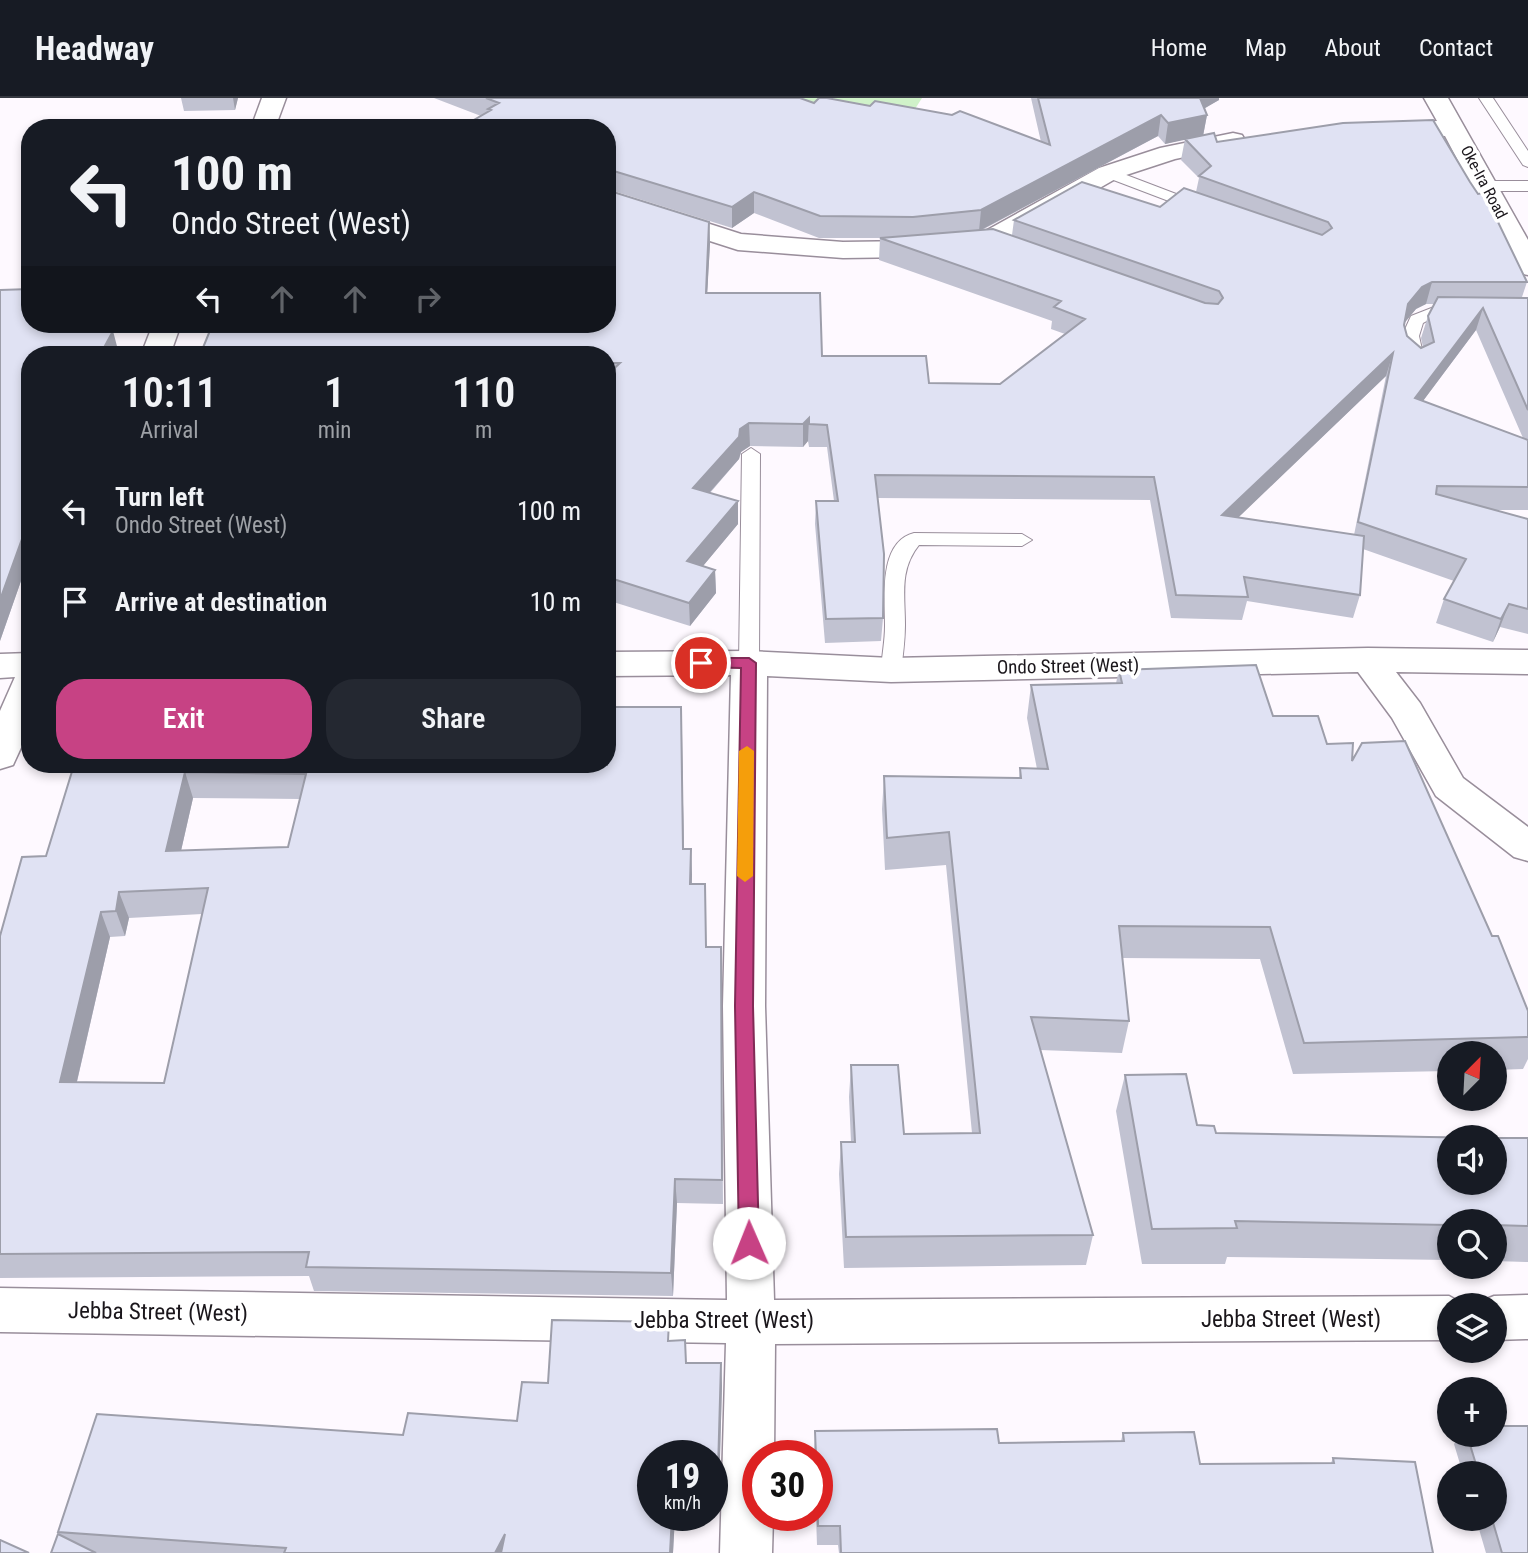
<!DOCTYPE html>
<html lang="en">
<head>
<meta charset="utf-8">
<style>
	body { margin:0; font-family:"Roboto Condensed",sans-serif; background:#242831; color:#f1f3f6; height:100vh; display:flex; flex-direction:column; font-size:26px; white-space:nowrap }
	* { box-sizing:border-box; margin:0 }
	p { font-size:23px; color:#9ea1a6 }
	.icon { flex:none; width:38px; height:38px; fill:none; stroke:currentColor; stroke-width:2; stroke-linecap:round; stroke-linejoin:round }
	.map { position:relative; flex:1; overflow:hidden }
	.panel { position:absolute; left:21px; top:248px; width:595px; height:427px; display:flex; flex-direction:column; background:#171b24; border-radius:28px; box-shadow:0 4px 10px #0003 }
	.panel>* { flex:none }
	.top-card { position:absolute; left:21px; top:21px; width:595px; height:214px; border-radius:28px; box-shadow:0 4px 10px #0003; background:#171b24; color:#f1f3f6; overflow:hidden }
	.needle { width:46px; rotate:24deg }
	.buttons { position:absolute; left:1437px; top:943px; display:grid; gap:14px }
	.buttons a { display:grid; place-items:center; width:70px; height:70px; border-radius:50%; background:#171b24; box-shadow:0 4px 10px #0003; font-size:35px }
	.speed { position:absolute; left:637px; top:1342px; display:flex; gap:14px; font-size:35px; font-weight:700; text-align:center }
	.speed>* { display:grid; place-content:center; width:91px; height:91px; border-radius:50%; background:#171b24; box-shadow:0 4px 10px #0003; line-height:1 }
	.speed small { font-size:18px; font-weight:400 }
	.speed .limit { border:10px solid #d22; background:#fff; color:#111 }
	.pin { position:absolute; display:grid; place-items:center; width:60px; height:60px; color:#fff; margin:-30px; border:4px solid #fff; border-radius:50%; box-shadow:0 2px 7px #0007 }
	.me { position:absolute; width:77px; margin:-38px; rotate:359deg; stroke-linejoin:round; filter:drop-shadow(0 0 5px #0008) }
	.turn { display:flex; align-items:center; gap:24px; height:147px; padding:0 35px; font-size:32px }
	.turn .icon { width:91px; height:91px; stroke-width:2.5 }
	.turn b { display:block; font-size:49px; line-height:60px }
	.lanes { display:flex; align-items:center; height:66px; padding:0 35px; background:#0003; justify-content:center; gap:35px; direction:ltr }
	.lanes .off { opacity:.35 }
	.eta { display:flex; justify-content:space-evenly; align-items:center; height:119px; text-align:center }
	.eta b { font-size:42px; font-weight:600; line-height:49px }
	.action { display:flex; gap:14px; margin-top:auto; padding:14px 35px }
	.action a { flex:1; height:80px; border-radius:28px; background:#c74284; color:#fff; font-size:28px; font-weight:600; line-height:80px; text-align:center }
	.action a+a { background:#242831; color:#f1f3f6 }
	ul { padding:0; list-style:none }
	li { display:flex; align-items:center; gap:21px; height:91px; padding:0 35px }
	li div { flex:1 }
	li b { display:block; font-size:26px }
	li em { font-style:normal }
	header { display:flex; align-items:center; gap:42px; box-sizing:border-box; height:98px; padding:0 35px; background:#171b24; border-bottom:2px solid #363941 }
	header strong { font-size:33px }
	nav { display:flex; gap:38px; margin-inline-start:auto; font-size:24px }
	.map>svg:first-child { display:block }
	.green { fill:#d0f2c9 }
	.lines { fill:none; stroke-linecap:round; stroke-linejoin:round }
	.lane-casing { stroke:#998e9b; stroke-width:2 }
	.street-casing { stroke:#998e9b; stroke-width:3 }
	.lane { fill:#fff; fill-rule:evenodd }
	.street { fill:#fff; fill-rule:evenodd }
	.wall { fill:#c1c2d1; fill-rule:evenodd }
	.shaded-wall { fill:#9d9eaa }
	.building { fill:#e0e2f3; stroke:#9d9eaa; stroke-width:2; fill-rule:evenodd }
	.route { fill:#c74284; stroke:#812b56; stroke-width:2 }
	.slow { fill:#f59e0b }
	.labels { text-anchor:middle; dominant-baseline:central; stroke-width:7; stroke-linejoin:round; paint-order:stroke }
	.far-street-label { font-size:16px; fill:#1a161b; stroke:#fff }
	.street-label { font-size:19px; fill:#1a161b; stroke:#fff }
	.near-street-label { font-size:23px; fill:#1a161b; stroke:#fff }
</style>
</head>
<body>
<header>
<strong>Headway</strong>
<nav><a>Home</a><a>Map</a><a>About</a><a>Contact</a></nav>
</header>
<div class="map">
<svg width="1528" height="1455" viewBox="0 0 1528 1455">
	<rect width="100%" height="100%" fill="#fef9ff"/>
	<path class="green" d="M752,0h170l-14,22z"/>
	<g class="lines">
		<g class="lane-casing">
			<path id="lane" d="M1479,0h14l35,53v16l-5,-2z
				M1108,70l97,37 3,3 -3,3h-10l-92,-35 -3,-3z
				M1528,83v10h-41l-8,-5 8,-5z
				M1461,207l6,1 2,4 -2,4 -31,2 -13,7 -4,13 6,27 -9,5 -6,-1 -8,-31 9,-20 23,-9z
				M751,350l9,6 -1,209 -10,7 -10,-7 3,-209z
				M914,435l108,1 10,6 -10,6 -103,-1c-20,25 -14,50 -14,80 0,15 -2,30 -4,45l-10,7 -10,-7c1,-15 4,-29 4,-44 0,-27 -7,-84 29,-93z"/>
		</g>
		<g class="street-casing">
			<path id="street" d="M262,0h24l-11,30h-24z
				M1424,0h24l80,142v35l-10,-2 -4,-6 -69,-131h-58l-9,-2 -3,-5 3,-5 59,-3z
				M1233,35l9,2 3,5 -3,5 -67,14 -58,19 -120,69 -10,2 -75,8 -69,1 -105,-8 -131,-42v-17l134,43 102,8 69,-1 68,-7 119,-66 61,-20z
				M153,226h28l-11,31h-29z
				M1368,550l160,2v24l-132,-2 24,31 43,75 65,49v34l-14,-4 -78,-61 -44,-78 -34,-46 -467,10 -124,-6 -2,330 9,294 675,-4 18,10h-18v34l-674,4 -1,112h-16v60h15l-1,37h-52l6,-210 -726,-11v-44l727,12 -4,-294 8,-331 -124,1v-24l142,-1 142,7z
				M30,555v75l-17,37 -13,4v-58l15,-34 -15,1v-24z
				M1528,1197v44l-34,1v-34h-18l1,-3 17,-7z"/>
		</g>
		<use href="#lane" class="lane"/>
		<use href="#street" class="street"/>
	</g>
	<path class="wall" d="M181,0h57l-3,12 -51,1z
		M434,0h366l14,5 227,39 -10,-44h188v2l-15,8 3,7 -4,21 324,146 -5,15 6,1v212h-35l35,9v115l-28,-7 -7,15 -57,-19 8,-24 10,-18 -91,-32 -3,46 -7,23 -106,-17 -5,19 -71,-2 -21,-118 -273,-2 6,120 -2,23 -56,2 -10,-119 1,-23h18l-7,-54h-18l-1,-6 -5,6 -53,-1 -9,6 -2,7 -29,34 28,31 -35,42 12,4 1,23 -26,33 -83,-26v-245l-256,-26 38,-4 320,-103 1,22 -3,49 115,63 107,27 71,1 65,-50 -14,-5 1,-8 -173,-61 1,-22h4h-65l-65,-25 -22,15 -125,-39v-61l-126,-12zM1158,38l7,8 20,-5 -4,21 18,18 -3,14 -36,15 -146,13 -2,15 -30,-5zM1426,206h8l-6,12 -7,22 2,9 -2,1 -14,-12 -3,-11 1,-3 11,-13zM1476,232l47,108 -100,-37zM1386,278l-32,159 -116,-18z
		M30,226l78,7 10,19 -3,5h-85v203h-1l-29,83z
		M1119,572l154,46 54,28 25,17 176,276v22l-5,10 -29,1v-16h-45v17l-156,3 -33,-115 -138,-1 7,63 -7,32 -82,-3 53,185 -7,30 -242,3 -5,-94 2,-32h10l-2,-45 2,-32 53,69 68,-1 -26,-268 -61,5 -3,-61 2,-33 135,2 1,-10 17,1 -10,-51 4,-33 85,-2z
		M681,609l3,142h7l1,35 15,63 14,26 2,231 -46,-1 -4,93 -359,-5 -5,-15 -309,2v-342l46,-80 28,-91zM193,700l107,1 -12,48 -107,4zM202,816l-38,169 -87,-1 33,-145 15,-1 4,-18z
		M1125,977l72,50 19,8 312,5v124l-34,-1v-39h-45v38l-222,-3 -2,7h-83l-26,-153z
		M671,1243l16,22h34l1,23 -3,106h-7v-36h-59l22,60 -2,37h-622l9,-18 -2,-3 345,-97 114,-14 31,-38z
		M815,1333l184,12 122,-2 2,-8 77,31 131,-1 2,-5 100,95h-594l-1,-8h-21l-1,-29h1v-60h-3z
		M1460,1337h34l34,118h-42l-10,-34h18v-45h-31l-9,-30z"/>
	<path class="shaded-wall" d="M233,0h5l-3,12z
		M1198,0h21v2l-24,14z
		M1161,17l-3,21 -179,95 2,-21z
		M1207,17l-4,21 -38,8 3,-21z
		M754,94v21l-22,15v-21z
		M709,124l1,22 -4,71v-22z
		M1432,184l-6,22 -10,5 -14,17 6,-22 14,-17z
		M1483,210l-7,22 -68,91 7,-23z
		M101,226h5l4,13 3,-6 5,19 -3,5h-15l-3,-24z
		M1393,255l-7,23 -169,162 5,-23z
		M809,320l-1,23 -5,6v-23z
		M749,325l1,23 -9,6 -2,7 -45,51 -1,-22 47,-59z
		M738,403v23l-50,60 -1,-23z
		M22,441l7,19 -29,83v-41z
		M715,472l1,23 -26,33 -1,-23z
		M1509,506l-9,23 -7,15 8,-23z
		M681,609l1,26 2,142 -1,-26z
		M185,674l8,26 -18,79 -9,-26z
		M691,751l1,26 -1,34 -1,-25z
		M119,794l10,26 -4,18 -9,-25z
		M101,814l9,25 -39,170 -11,-25z
		M675,1081l2,24 -4,93 -2,-23z
		M721,1265l1,23 -3,106 -1,-22z
		M672,1418h3l-2,37h-3z
		M505,1436l5,19h-15z"/>
	<path class="building" d="M486,0h314l14,5 5,-5h8l43,8 5,-5 77,14 8,-4 90,34 -12,-47h162l7,17 -39,8 -7,-8 -180,95 -68,7 -93,-1 -66,-24 -22,15 -125,-38v-41h-147l31,-18 -3,-1 11,-6z
		M1433,22l37,62 8,12 6,-1 43,89h-95l-10,5 -14,17 -4,21 3,11 14,12 13,-6 -6,-26 10,-19 90,1v112l-45,-102 -68,90 113,42v47l-91,-1 -1,8 92,25v90l-19,-5 -8,15 -57,-20 22,-40 -108,-37 35,-169 -171,162 142,21 -4,59 -116,-18 4,20 -72,-2 -22,-118 -279,-2 9,79 -1,64 -57,1 -10,-118h22l-11,-76 -18,-1v-6l-6,6 -54,-1 -9,6 -1,8 -46,51 45,13 -51,60 28,9 -26,33 -82,-26v-202l13,-12h-13v-8h-407l11,-27 140,1 2,-4h36v-1h218v-134l102,32 -3,71h114l2,63h104l3,27 71,1 85,-65 -31,-12 7,-6 -181,-63 113,-9 212,74 13,1 5,-6 -4,-7 -205,-71 68,-38 78,25 24,-19 138,47 10,-7 -4,-6 -129,-46 12,-10 -26,-27 29,-6 3,9 126,-19z
		M30,191v35h71l-4,7h16l-13,24h-70v184h-8l-22,61v-310z
		M1256,567l17,51h45l9,28 26,-1 -1,18 10,-18 43,-2 87,195h6l30,75v26l-224,6 -34,-116 -151,-1 10,95 -98,-4 62,218 -247,2 -5,-95h14l-4,-77h47l6,69 76,-1 -31,-301 -62,6 -3,-62 137,2 -1,-10 28,1 -17,-84 91,-2 -3,-13z
		M607,609h74l2,142h8l-1,35h15l1,63h15l1,233 -47,-1 -4,94 -365,-6 3,-15 -309,2v-318l22,-79 24,-1 28,-91h533zM185,674l121,2 -18,73 -122,4zM208,790l-44,195 -104,-1 41,-170 15,-1 3,-19z
		M1186,976l11,51 17,1 2,7 266,5h-33v45h45v-45h34v88l-34,-1v-3h-45v3l-214,-4 2,7 -85,1 -27,-154z
		M552,1222l117,2 -1,19 17,-1 1,23h35l-3,107h-6v-14h-59v60h19l-2,37h-169l4,-19 -10,19h-211l2,-5 -228,-16 39,-118 306,21 5,-22 109,8 5,-39 26,1z
		M1494,1328h34v127h-26l-10,-34h2v-45h-15l-12,-39h27z
		M997,1331l2,14 125,-2 -1,-8 71,-1 6,32 134,-1 -1,-5 82,4 18,91h-592l-1,-27h-22l-1,-70h-1l-1,-25z
		M58,1436l38,19h-45z
		M0,1442l29,13h-29z"/>
	<path class="route" d="M701,560h48l7,5 -3,343 6,237 -3,6 -7,2 -7,-2 -3,-6 -4,-237 6,-338 -45,-1v-7z"/>
	<path class="slow" d="M747,648l7,5 -1,125 -8,6 -8,-6 2,-125z"/>
	<g class="labels">
		<g class="far-street-label">
			<text transform="translate(1484 84) rotate(62)">Oke-Ira Road</text>
		</g>
		<g class="street-label">
			<text transform="translate(1068 568) rotate(-1)">Ondo Street (West)</text>
		</g>
		<g class="near-street-label">
			<text transform="translate(158 1214) rotate(1)">Jebba Street (West)</text>
			<text x="1291" y="1221">Jebba Street (West)</text>
			<text x="724" y="1222">Jebba Street (West)</text>
		</g>
	</g>
</svg>
<div class="buttons">
<a><svg class="needle" viewBox="-14 -14 28 28"><path d="M0-13l5 13h-10z" fill="#e53935"/><path d="M0 13l5-13h-10z" fill="#9ea1a6"/></svg></a>
<a><svg class="icon" aria-label="sound" viewBox="0 0 24 24"><path d="M4 9h4l5-4v14l-5-4H4zM17 9q2 3 0 6"/></svg></a>
<a><svg class="icon" aria-label="search" viewBox="0 0 24 24"><circle cx="10" cy="10" r="6"/><path d="M15 15l6 6"/></svg></a>
<a><svg class="icon" aria-label="layers" viewBox="0 0 24 24"><path d="M12 4l9 5-9 5-9-5zM3 14l9 5 9-5"/></svg></a>
<a>+</a>
<a>−</a>
</div>
<div class="speed"><div>19<small>km/h</small></div><div class="limit">30</div></div>
<div class="pin" style="left:701px;top:565px;background:#d93025"><svg class="icon" aria-label="arrive" viewBox="0 0 24 24"><path d="M6 21V4h12l-3 4 3 4H6"/></svg></div>
<svg class="me" style="left:749px;top:1145px" viewBox="-20 -20 40 40"><circle r="19" fill="#fff"/><path d="M0-13L10 11 0 6-10 11z" fill="#c74284"/></svg>
<div class="top-card">
<div class="turn"><svg class="icon" aria-label="left" viewBox="0 0 24 24"><path d="M17 20v-9H6M10 6l-5 5 5 5"/></svg><div><b>100 m</b>Ondo Street (West)</div></div>
<div class="lanes"><svg class="icon" aria-label="left" viewBox="0 0 24 24"><path d="M17 20v-9H6M10 6l-5 5 5 5"/></svg><svg class="icon off" aria-label="ahead" viewBox="0 0 24 24"><path d="M12 20V5M6 11l6-6 6 6"/></svg><svg class="icon off" aria-label="ahead" viewBox="0 0 24 24"><path d="M12 20V5M6 11l6-6 6 6"/></svg><svg class="icon off" aria-label="right" viewBox="0 0 24 24"><path d="M7 20v-9h11M14 6l5 5-5 5"/></svg></div>
</div>
<section class="panel">
<div class="eta">
<div><b>10:11</b><p>Arrival</p></div>
<div><b>1</b><p>min</p></div>
<div><b>110</b><p>m</p></div>
</div>
<ul>
<li><svg class="icon" aria-label="left" viewBox="0 0 24 24"><path d="M17 20v-9H6M10 6l-5 5 5 5"/></svg><div><b>Turn left</b><p>Ondo Street (West)</p></div><em>100 m</em></li>
<li><svg class="icon" aria-label="arrive" viewBox="0 0 24 24"><path d="M6 21V4h12l-3 4 3 4H6"/></svg><div><b>Arrive at destination</b></div><em>10 m</em></li>
</ul>
<div class="action"><a>Exit</a><a>Share</a></div>
</section>
</div>
</body>
</html>
